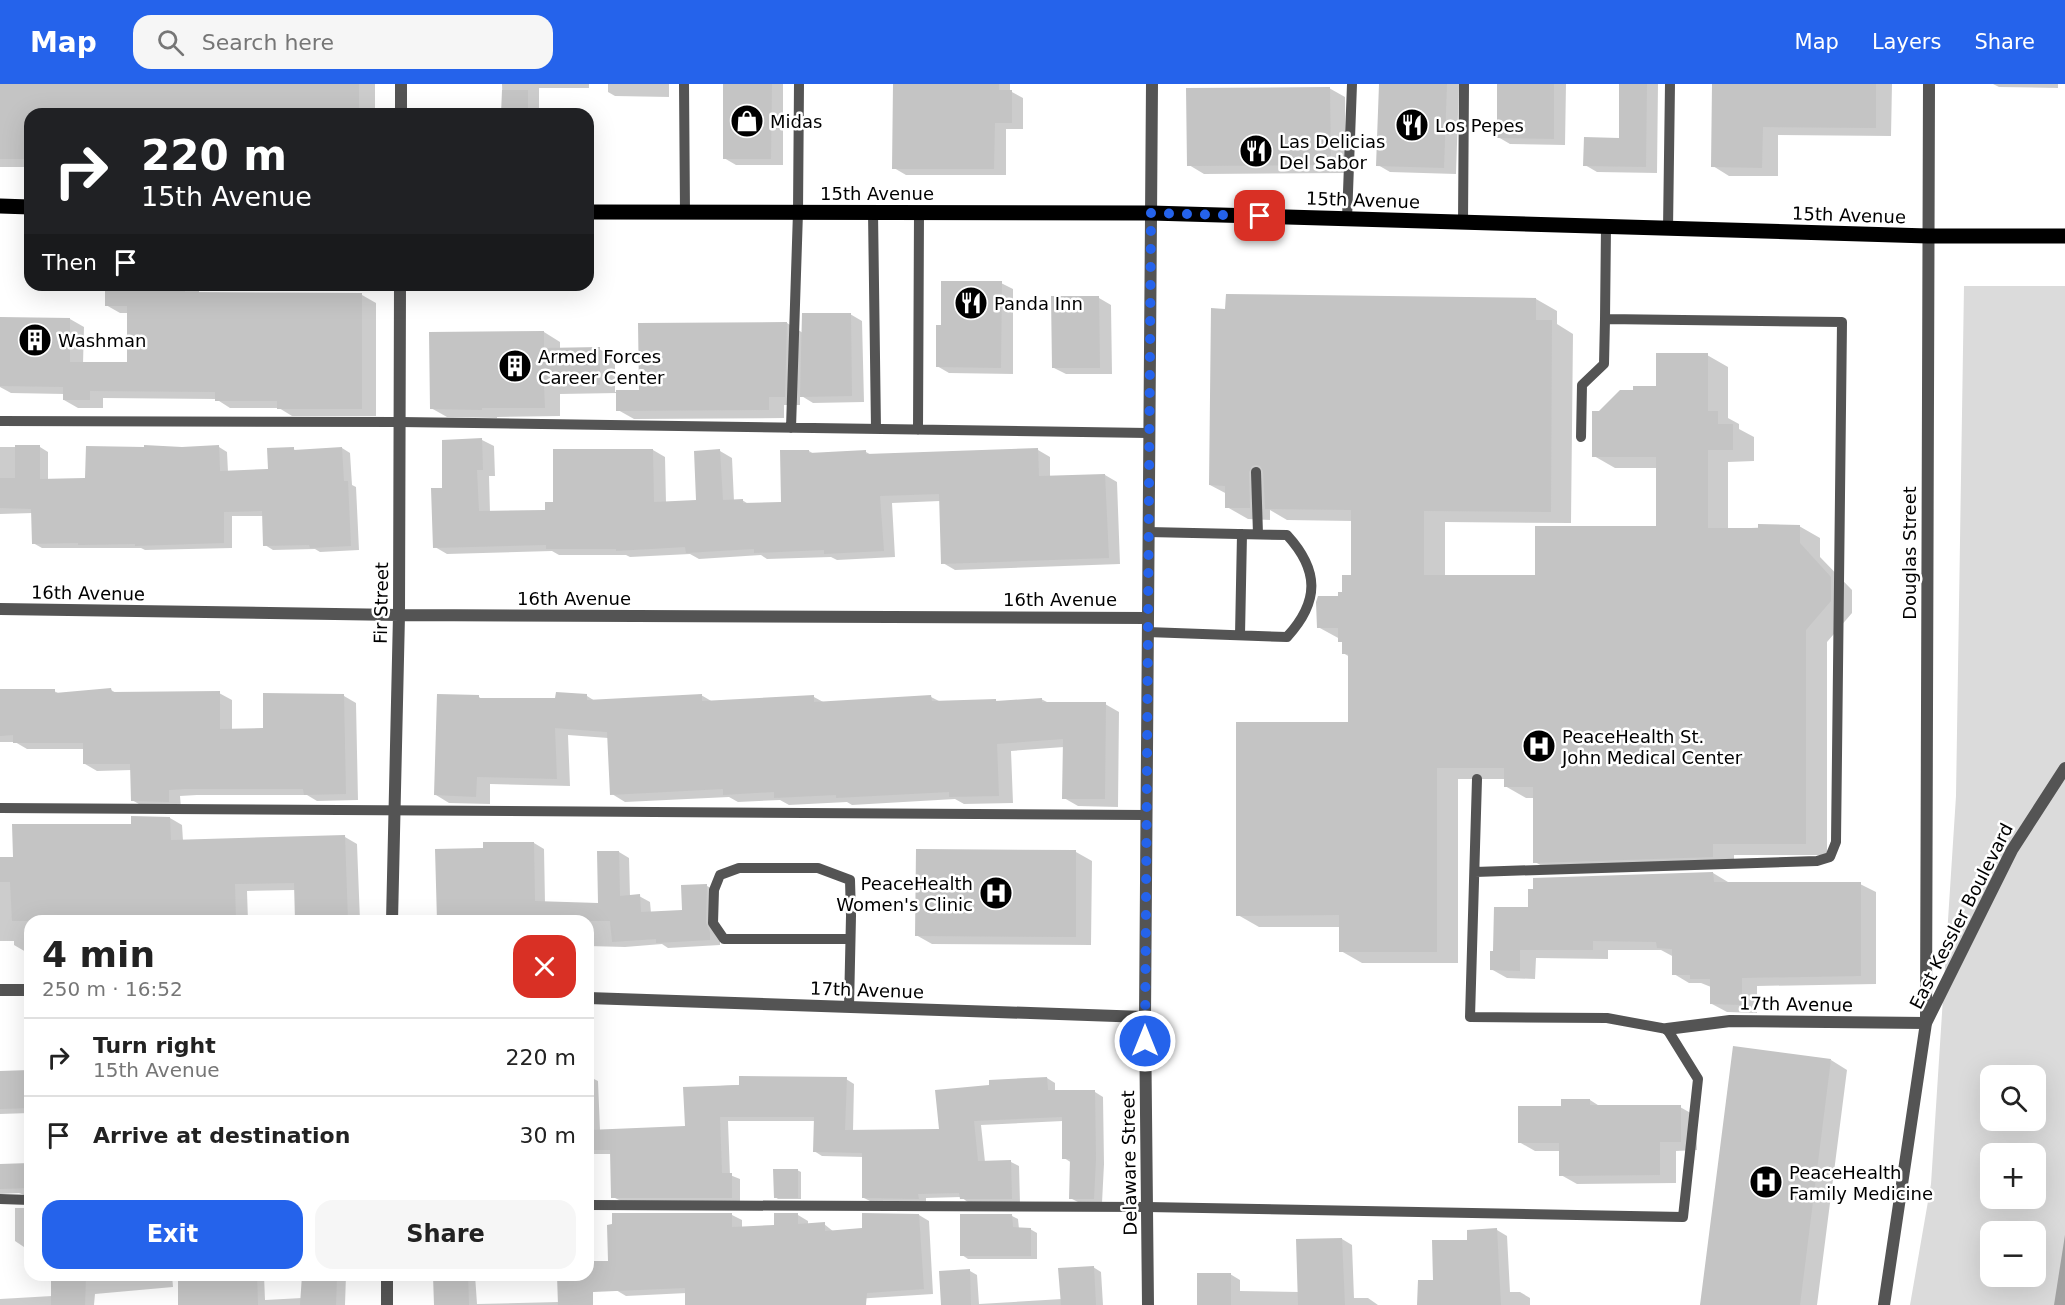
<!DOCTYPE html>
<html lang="en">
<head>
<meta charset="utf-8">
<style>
	body { margin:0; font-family:"DejaVu Sans",sans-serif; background:#f6f6f6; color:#222; height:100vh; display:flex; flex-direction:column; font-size:22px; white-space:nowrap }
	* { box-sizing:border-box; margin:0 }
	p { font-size:20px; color:#767676 }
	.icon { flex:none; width:33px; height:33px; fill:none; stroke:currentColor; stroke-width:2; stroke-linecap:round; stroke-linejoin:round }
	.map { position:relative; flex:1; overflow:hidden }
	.drawer { position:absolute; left:24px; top:831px; width:570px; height:366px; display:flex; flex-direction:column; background:#fff; border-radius:18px; box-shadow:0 6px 24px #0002 }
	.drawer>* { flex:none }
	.hud { position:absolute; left:24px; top:24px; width:570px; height:183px; border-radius:18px; box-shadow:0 6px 24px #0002; background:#202124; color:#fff; overflow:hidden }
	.buttons { position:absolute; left:1980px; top:981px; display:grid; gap:12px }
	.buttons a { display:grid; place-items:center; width:66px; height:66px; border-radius:12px; background:#fff; box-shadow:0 6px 24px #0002; font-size:30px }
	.pin { position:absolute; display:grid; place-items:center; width:51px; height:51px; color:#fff; margin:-26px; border-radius:12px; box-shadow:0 3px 9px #0006 }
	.me { position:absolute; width:66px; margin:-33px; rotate:0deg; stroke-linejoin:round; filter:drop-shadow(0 0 4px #0008) }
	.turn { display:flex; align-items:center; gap:21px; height:126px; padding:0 18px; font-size:27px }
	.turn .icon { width:78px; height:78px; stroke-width:2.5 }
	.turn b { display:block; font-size:42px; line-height:51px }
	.then { display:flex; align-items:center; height:57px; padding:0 18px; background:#0003; gap:12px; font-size:22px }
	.round { display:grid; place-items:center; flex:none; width:63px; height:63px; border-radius:18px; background:#f6f6f6 }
	.head { display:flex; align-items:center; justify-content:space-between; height:102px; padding:0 18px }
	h1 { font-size:36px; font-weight:700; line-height:45px }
	.primary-button { display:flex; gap:12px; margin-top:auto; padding:12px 18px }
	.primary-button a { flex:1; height:69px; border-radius:18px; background:#2563eb; color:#fff; font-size:24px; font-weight:700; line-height:69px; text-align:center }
	.primary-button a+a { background:#f6f6f6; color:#222 }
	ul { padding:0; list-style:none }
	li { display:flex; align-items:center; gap:18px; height:78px; padding:0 18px; border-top:2px solid #e0e0e0 }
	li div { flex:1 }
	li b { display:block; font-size:22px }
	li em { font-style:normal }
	header { display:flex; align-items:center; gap:36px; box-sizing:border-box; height:84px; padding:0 30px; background:#2563eb; color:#fff }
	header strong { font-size:28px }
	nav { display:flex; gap:33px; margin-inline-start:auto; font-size:21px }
	.search { width:420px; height:54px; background:#f6f6f6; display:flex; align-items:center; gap:15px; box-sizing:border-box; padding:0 21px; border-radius:18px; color:#767676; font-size:22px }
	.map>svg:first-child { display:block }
	.green { fill:#dbdbdb; fill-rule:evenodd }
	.water { fill:#a2a2a2 }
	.shadow { fill:#0003 }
	.building { fill:#c4c4c4 }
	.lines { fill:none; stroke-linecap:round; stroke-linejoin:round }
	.service { stroke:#545454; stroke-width:10 }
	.minor { stroke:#545454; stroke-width:12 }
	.tertiary { stroke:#545454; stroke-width:12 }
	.primary { stroke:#000; stroke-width:15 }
	.route { stroke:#2563eb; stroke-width:10; stroke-dasharray:0 18 }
	.labels { text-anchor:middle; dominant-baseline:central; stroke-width:5; stroke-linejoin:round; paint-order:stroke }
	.poi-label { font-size:18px; fill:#000; stroke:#fff; text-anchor:start }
	.street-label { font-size:18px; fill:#000; stroke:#fff }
</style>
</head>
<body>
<header>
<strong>Map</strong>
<div class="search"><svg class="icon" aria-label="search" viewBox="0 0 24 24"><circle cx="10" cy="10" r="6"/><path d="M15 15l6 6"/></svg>Search here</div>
<nav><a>Map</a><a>Layers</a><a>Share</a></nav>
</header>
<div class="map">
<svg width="2065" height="1221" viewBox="0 0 2065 1221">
	<rect width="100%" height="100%" fill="#fff"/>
	<path class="green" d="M1964,202h101v1019h-155l21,-121 25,-388zM1990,992h46v44h-46zM1990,1070h46v44h-46zM1990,1148h46v44h-46z"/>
	<path class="water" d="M2065,1151v70h-11z"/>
	<path class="shadow" d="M0,0h375v30h-345v53h-30z
		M502,0h87v4h-50v26h-36z
		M608,0h61v13l-54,-1 -7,-4z
		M725,0h58v81h-47l-12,-7z
		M894,0h116v7l13,7v31h-17v46h-100l-12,-7z
		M1381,0h78l-3,90 -66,-2 -12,-7z
		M1499,0h67l-1,61 -55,-1 -12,-7z
		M1621,0h37l-1,89 -60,-1 -12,-7 35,-26z
		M1713,0h179l-1,52 -113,-1v41h-49l-16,-10z
		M1993,0h65v4l-59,-1z
		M1329,4l16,9 1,76 -142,1 -15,-9z
		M1001,199l12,6v85l-64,-1 -12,-7 5,-40z
		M106,201h93v9l163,1 14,8v113h-84l-13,-8h-49l-14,-9 -113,-1v10h-25l-14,-8v-6l-53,-1 -11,-6v-68h70l14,8 -1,37h45v-51h-8l-14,-8z
		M1227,211l309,4 21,12v13l16,10 -2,189 -126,-1v54h92l121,-48v-60h-43l-21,-12 6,-43 57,-25 50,-33 21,12v51l11,6v5l15,8v24l-26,1v67l71,-3 21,12v19l32,33v23l-25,29v213h-93v13l-178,6 -21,-12 -1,-64h-8l-21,-12v-7h-47v184h-96l-21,-12v-24h-82l-21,-12 112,-192v-66l-7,-4 1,-9 -4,-5 -22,-12 25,-33 9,-17v-56l-65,-1 -17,-10v10l-22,-1 -21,-12v-13l-17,-9z
		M1099,214l12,7 1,69h-46l-12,-6z
		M850,230l12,7 2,81 -51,1 -13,-8v10h-16v13l-150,1 -16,-9v-17l-58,1v22l-63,1v1l-50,-1 -16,-9 113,-76 16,10v7h39l16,9v34h25l147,-69 16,10z
		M482,356l12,6 1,30h-6l1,36 57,-1 7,-7 99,-54 12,7 1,46 32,-2 22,-50 12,7 2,43 8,-1 8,5 32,-1 27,-53 5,3 52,-2 7,4 165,-6 12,7v20l55,-2 12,7 3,82 -165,6 -12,-7 -3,-62 -48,2 3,54 -58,3 -6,-3 -64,2 -6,-4 -62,4 -9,-5 -60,3 -4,-2h-67l-7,-4 -105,3 -12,-7 9,-58 -1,-47z
		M0,363h40l8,5v29l39,-1 95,-32 37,-1 8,5 1,20 41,-1 24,-22 4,2 45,-3 8,5 2,32 4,2 3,63 -39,2 -5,-3 -42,1 -8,-5 -1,-29h-32v32l-87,2 -4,-2h-99l-9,-5v-30l-33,1z
		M111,606l7,4 101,-1 13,7v30l33,-1 79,-33 12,7 2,97 -41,1 -10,-6h-110l-17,1 1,12 -37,-1 -12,-7v-30l-35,1 -12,-7 -1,-15h-57l-12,-7h-15v-50l54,-1 6,3z
		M701,611l12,7 101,-5 11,6 106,-6 10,5 54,-2 3,2 43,-3 8,4 56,1 14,8 -1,95 -40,-1 -14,-8v-51l-53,4 2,52 -49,1 -9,-5 -103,6 -5,-3 -58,3 -9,-5 -42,2 -9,-5 -104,5 -13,-8 -4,-56 -40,-3 2,51 -80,-2v20l-41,-1 -13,-8 43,-98 4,3h73l31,-4 8,5z
		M170,734l12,7 1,16 162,-4 12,7 3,77h-64l-1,-31 -48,1 1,30h-218v31h-4l-12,-7v-4h-14v-82l15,-1 118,-32z
		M534,759l10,6 1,54 55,2 19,-53 10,6 1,38h9l11,6 1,11 33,-1 -1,-26h24l10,5 -2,39 5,9v6l-52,3 -6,-4 -37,3 -37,-1v-25h-150l47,-72z
		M1076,768l16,9 -1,84 -159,-1 -16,-9z
		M1713,789l15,9 132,2 16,8v92l-119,2v27l-30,-1 -15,-8 -1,-17 -10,-4h-12l-15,-9v-17l-13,-7h-53v9l-72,-1 -1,21 -28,-1 -16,-9 4,-17 34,-43z
		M1831,976l16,10 -30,235h-115z
		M30,988v41l-30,1v-41z
		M588,992l10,5 2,50 86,-3 -1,-40 161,-9 8,5 -1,47h88l106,-53 8,5v9h40l8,5 1,67 -2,39 -24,-1 -8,-4 2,-35 -8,-5 -1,-37 -82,4 4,37h26l8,4 1,37h-51l-8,-6 -35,1v4h-54l-8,-4 -1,-41 -41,-1 -8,-5 1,-30h-87l2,54 10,4v23l-119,-1 -8,-4 -2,-43h-23z
		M1590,1016l11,7h79l16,9 1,34 -21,1v32l-99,1 -16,-9v-24h-26l-16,-9z
		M30,1080v33l-11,-4 -19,1v-29z
		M797,1086l4,2v27h-23l-3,-2z
		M15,1124h15v39h-6l-9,-6z
		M732,1131l10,5v8l33,-1 23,-12 10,6v4l16,-1 10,8 30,-2 55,-15 10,6 4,73 -78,5v6h-168v-12l-61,3 -10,-6z
		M1012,1132l6,3 1,10h11l7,4v26h-69l-6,-4z
		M1497,1146l10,6 3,56h10l10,6v7h-111l15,-23 35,-41v-10z
		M1342,1155l10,6 2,53h14l10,7h-179l31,-31 10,6v11l59,1z
		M1093,1183l8,5 2,33h-161l28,-34 7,4 2,29 83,-5z
		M53,1191h119l1,12 -78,7 -1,11h-94v-6l52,-3z
		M200,1191h64l1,25 37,-2 1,-23h43l-1,30h-145z
		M434,1191h41l2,29 82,-2v-27h28l3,30h-154z"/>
	<path class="building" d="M0,0h359v30h-329v45h-30z
		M723,0h49l-1,75h-48z
		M893,0h106v6h13v33h-17l-1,46h-102z
		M1379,0h68l-3,84 -68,-2z
		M1497,0h57v55l-57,-1z
		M1619,0h28l-1,83 -63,-1 1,-29 35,1z
		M1712,0h164v44l-113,-1 -1,41 -51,-1z
		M1330,3l1,78 -144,1 -1,-78z
		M502,6h26v24h-27z
		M941,197h61l-1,87 -65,-1v-42h5z
		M105,201h80v7l177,1v116h-85v-8h-62v-9l-125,-1v9h-27v-13l-63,-1v-69l70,1v44h57v-56h-22z
		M1226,210l310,4v22h16l-1,192 -127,-1v64h111v-49h121v-69h-64v-46h7l21,-21h13v-4h23v-33h52v58h10v13h15v26h-25v78h50v-4l42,1v18l31,34v24l-25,29v214h-93v13l-180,6v-76h-29v-19h-67v184h-98v-37l-103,1v-194h112v-68h-6v-12h-4v-14h-21l-1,-26 2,-6h20v-4h4v-17h9v-65l-86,-1 -2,-38 -3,-5 -4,-1 -4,1 -3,6 1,36h-25v-22l-16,-1 2,-177 14,1z
		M1051,212h48l1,72h-48z
		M802,229h49l1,83 -52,1z
		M787,238l-2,75h-16v13l-153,1v-21h23l-1,-67z
		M544,247v17l56,-1v38h-56l1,23h-63v2l-52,-1 -1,-77z
		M482,354l1,32h-6l2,41 66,-1v-8h8v-53h100l1,53 42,-2 -2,-49 26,-2 3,51 20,-1v4l38,-1 -1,-52h29v3l57,-3v4l172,-6 1,28 66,-2 4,84 -168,6 -2,-70 -59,2 4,55 -60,3v-4l-70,3v-4l-68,4 -1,-6 -69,4v-2h-70v-4l-113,3 -2,-60h11v-48z
		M15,361h25v34l45,-1 1,-32 58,1v-2l38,2 37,-2 1,26 48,-2 -1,-21 27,-1v3l48,-3 2,34h4l3,65 -41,2 -1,-3 -46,1 -1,-35 -38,1v31l-89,3v-2l-57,1v-2l-46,1 -1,-35 -31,-1v-30h15z
		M111,604l1,4 108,-1v38l43,-1v-35l81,1 2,100 -42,1 -1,-6h-119l-15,1v12l-38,-1 -1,-37h-47v-21h-70v-8l-13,1v-47h55v4z
		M556,608l31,2v6l115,-6v7l112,-6v7l117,-7 1,6 64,-2v2l46,-3v4h64l-1,97h-43l1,-60 -66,5 2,52 -50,1v-5l-113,6v-3l-62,3v-6l-51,3v-6l-113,6 -3,-63 -52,-4 2,51 -80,-2 -1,20 -42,-2 3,-101 42,1v3h76z
		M131,732l39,1 1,23 174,-5 3,86h-53l-1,-38 -59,1 1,37h-224l-2,-39h-10v-25h13l-1,-33h119z
		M483,758h51l1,59 63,2 -1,-52h22l1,45 20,-2 1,18 41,-2 -1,-25 26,-1 -1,39 4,9v8l-54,3v-4l-44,3 -2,-21h-173l-2,-72 48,-1z
		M916,765l160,1v87l-161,-1z
		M1713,788l1,10h147v94l-119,2v27l-32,-1v-25h-20v-4h-18v-26l-15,-1 -1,-6 -63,-1v9h-73v21l-30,-1v-19h3l1,-44h34v-18h5v-11z
		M1733,962l98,13 -31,246h-100z
		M30,986v38l-30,1v-38z
		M739,992l108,1 -2,53 94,-1 -4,-39 54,-5v-5l58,-3 1,13h47l1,69 -2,40h-25l1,-40h-8v-42l-88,4 4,40 33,-1 1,39h-52l-1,-6 -41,1 1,5 -57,-1v-45l-49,-1 1,-35h-94l2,56h10v25h-121l-1,-48h-22v-20l97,-4 -2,-39 56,-2z
		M1561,1015h29v6h91v37h-21v33l-101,1v-33h-41v-37h43z
		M30,1079v25l-30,1v-25z
		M773,1085h25v29h-24z
		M612,1129h120v14l42,-2v-12h24v11l27,-2v9l37,-3v-15l57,1 5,75 -57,4 -1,12h-181v-17l-92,4v13h-35l-1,-30h31v-14h20l-1,-36 5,-1z
		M960,1130h52l1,13 18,1v28h-71z
		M1497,1144l4,77h-84l1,-25h15l-1,-40h35v-10z
		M1342,1154l3,67h-47l-2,-66z
		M1094,1182l2,39h-35l-3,-37z
		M970,1185l1,36h-30l-2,-34z
		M1197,1189h34v32h-34z
		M51,1191h35l-1,30h-34z
		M178,1191h79l1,30h-80z
		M302,1191h35l-1,30h-36z
		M433,1191h35l1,30h-35z"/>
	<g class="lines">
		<path class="service" d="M684,0l1,128
			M873,128l3,217
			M1347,135l5,-135
			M1463,138l1,-138
			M1668,145l2,-145
			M0,337l400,1 748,11
			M791,344l7,-216 1,-128
			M918,346l1,-217
			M1581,353l1,-52 22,-21 1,-45
			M1256,388l2,62
			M1147,548l140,5c33,-36 32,-67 0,-102l-139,-3
			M1240,551l2,-101
			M0,724l1146,7
			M1475,788l342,-11 13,-4 6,-15 6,-520 -237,-3 1,-92
			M849,923l2,-91 -1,-36 -32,-12h-79l-19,7 -6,15 -1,33 11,16h126
			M0,1115l30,1
			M588,1121l559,2 536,10 15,-138 -31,-50 -60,-11 -137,-1 7,-238"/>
		<path class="minor" d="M401,30v-30
			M0,525l399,6 748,3
			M392,837l7,-306 1,-330
			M0,906h30
			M588,914l557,19
			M1667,945l63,-8 196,2
			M387,1221v-30"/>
		<path class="tertiary" d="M1926,939l3,-939
			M1148,1221l-3,-288 7,-933
			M1884,1221l42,-282 86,-173 53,-82"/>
		<path class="primary" d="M0,122l30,1
			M588,128l563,1 777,23h137"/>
	</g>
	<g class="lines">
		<path class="route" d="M1145,957l6,-828 109,3"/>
	</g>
	<defs>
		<g id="shop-disc" transform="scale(1.725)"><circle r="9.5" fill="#000" stroke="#fff"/><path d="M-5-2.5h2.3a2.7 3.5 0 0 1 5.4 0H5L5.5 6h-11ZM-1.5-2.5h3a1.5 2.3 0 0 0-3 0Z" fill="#fff"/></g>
		<g id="restaurant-disc" transform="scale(1.725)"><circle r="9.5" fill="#000" stroke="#fff"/><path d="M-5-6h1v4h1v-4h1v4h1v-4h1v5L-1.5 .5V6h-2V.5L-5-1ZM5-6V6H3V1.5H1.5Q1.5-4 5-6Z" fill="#fff"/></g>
		<g id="building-disc" transform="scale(1.725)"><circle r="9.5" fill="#000" stroke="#fff"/><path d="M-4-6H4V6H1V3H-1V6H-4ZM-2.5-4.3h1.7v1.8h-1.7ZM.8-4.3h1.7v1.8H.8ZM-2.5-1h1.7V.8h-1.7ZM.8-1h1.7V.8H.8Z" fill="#fff"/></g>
		<g id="hospital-disc" transform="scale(1.725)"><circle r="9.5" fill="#000" stroke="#fff"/><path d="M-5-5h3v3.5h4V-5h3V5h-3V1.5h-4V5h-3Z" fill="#fff"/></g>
	</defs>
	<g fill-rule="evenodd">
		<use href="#shop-disc" x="747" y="37"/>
		<use href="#restaurant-disc" x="1412" y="41"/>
		<use href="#restaurant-disc" x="1256" y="67"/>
		<use href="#restaurant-disc" x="971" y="219"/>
		<use href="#building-disc" x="35" y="256"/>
		<use href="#building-disc" x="515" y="282"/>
		<use href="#hospital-disc" x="1539" y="662"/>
		<use href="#hospital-disc" x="996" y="809"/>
		<use href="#hospital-disc" x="1766" y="1098"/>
	</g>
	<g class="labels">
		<g class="poi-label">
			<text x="770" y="37">Midas</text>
			<text x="1435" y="41">Los Pepes</text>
			<text x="1279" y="57">Las Delicias<tspan x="1279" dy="21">Del Sabor</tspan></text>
			<text x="994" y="219">Panda Inn</text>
			<text x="58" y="256">Washman</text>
			<text x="538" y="272">Armed Forces<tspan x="538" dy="21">Career Center</tspan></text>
			<text x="1562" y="652">PeaceHealth St.<tspan x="1562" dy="21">John Medical Center</tspan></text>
			<text x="973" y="799" text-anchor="end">PeaceHealth<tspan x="973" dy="21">Women's Clinic</tspan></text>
			<text x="1789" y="1088">PeaceHealth<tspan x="1789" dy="21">Family Medicine</tspan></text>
		</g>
		<g class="street-label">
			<text x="877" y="109">15th Avenue</text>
			<text transform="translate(1363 116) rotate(2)">15th Avenue</text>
			<text transform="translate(1849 131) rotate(2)">15th Avenue</text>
			<text transform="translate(1909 469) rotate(-90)">Douglas Street</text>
			<text transform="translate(88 509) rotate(1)">16th Avenue</text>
			<text x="574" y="514">16th Avenue</text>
			<text x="1060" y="515">16th Avenue</text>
			<text transform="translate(381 519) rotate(-89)">Fir Street</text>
			<text transform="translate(1961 832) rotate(-63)">East Kessler Boulevard</text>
			<text transform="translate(867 906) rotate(2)">17th Avenue</text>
			<text transform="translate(1796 920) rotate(1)">17th Avenue</text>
			<text transform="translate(1129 1079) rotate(-91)">Delaware Street</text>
		</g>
	</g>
</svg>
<div class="buttons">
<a><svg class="icon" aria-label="search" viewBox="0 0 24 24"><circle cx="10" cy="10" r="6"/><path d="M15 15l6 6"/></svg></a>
<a>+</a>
<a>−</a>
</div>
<div class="pin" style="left:1260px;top:132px;background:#d93025"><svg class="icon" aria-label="arrive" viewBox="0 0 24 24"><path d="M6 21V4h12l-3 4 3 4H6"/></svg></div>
<svg class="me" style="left:1145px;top:957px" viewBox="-20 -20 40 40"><circle r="17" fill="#2563eb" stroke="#fff" stroke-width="3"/><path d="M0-11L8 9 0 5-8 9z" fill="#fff"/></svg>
<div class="hud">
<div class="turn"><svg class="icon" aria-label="right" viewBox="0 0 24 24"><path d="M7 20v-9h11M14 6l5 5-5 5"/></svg><div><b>220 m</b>15th Avenue</div></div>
<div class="then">Then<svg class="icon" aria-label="arrive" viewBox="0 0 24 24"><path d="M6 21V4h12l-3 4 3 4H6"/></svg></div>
</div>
<section class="drawer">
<div class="head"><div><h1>4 min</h1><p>250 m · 16:52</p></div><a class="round" style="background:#d93025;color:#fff"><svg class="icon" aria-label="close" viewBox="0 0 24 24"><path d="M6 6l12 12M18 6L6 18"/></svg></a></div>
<ul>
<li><svg class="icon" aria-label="right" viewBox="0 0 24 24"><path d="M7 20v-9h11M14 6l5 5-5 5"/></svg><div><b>Turn right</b><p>15th Avenue</p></div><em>220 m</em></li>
<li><svg class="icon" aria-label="arrive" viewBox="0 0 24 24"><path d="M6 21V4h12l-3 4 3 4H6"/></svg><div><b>Arrive at destination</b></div><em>30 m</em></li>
</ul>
<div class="primary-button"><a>Exit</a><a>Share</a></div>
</section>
</div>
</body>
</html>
